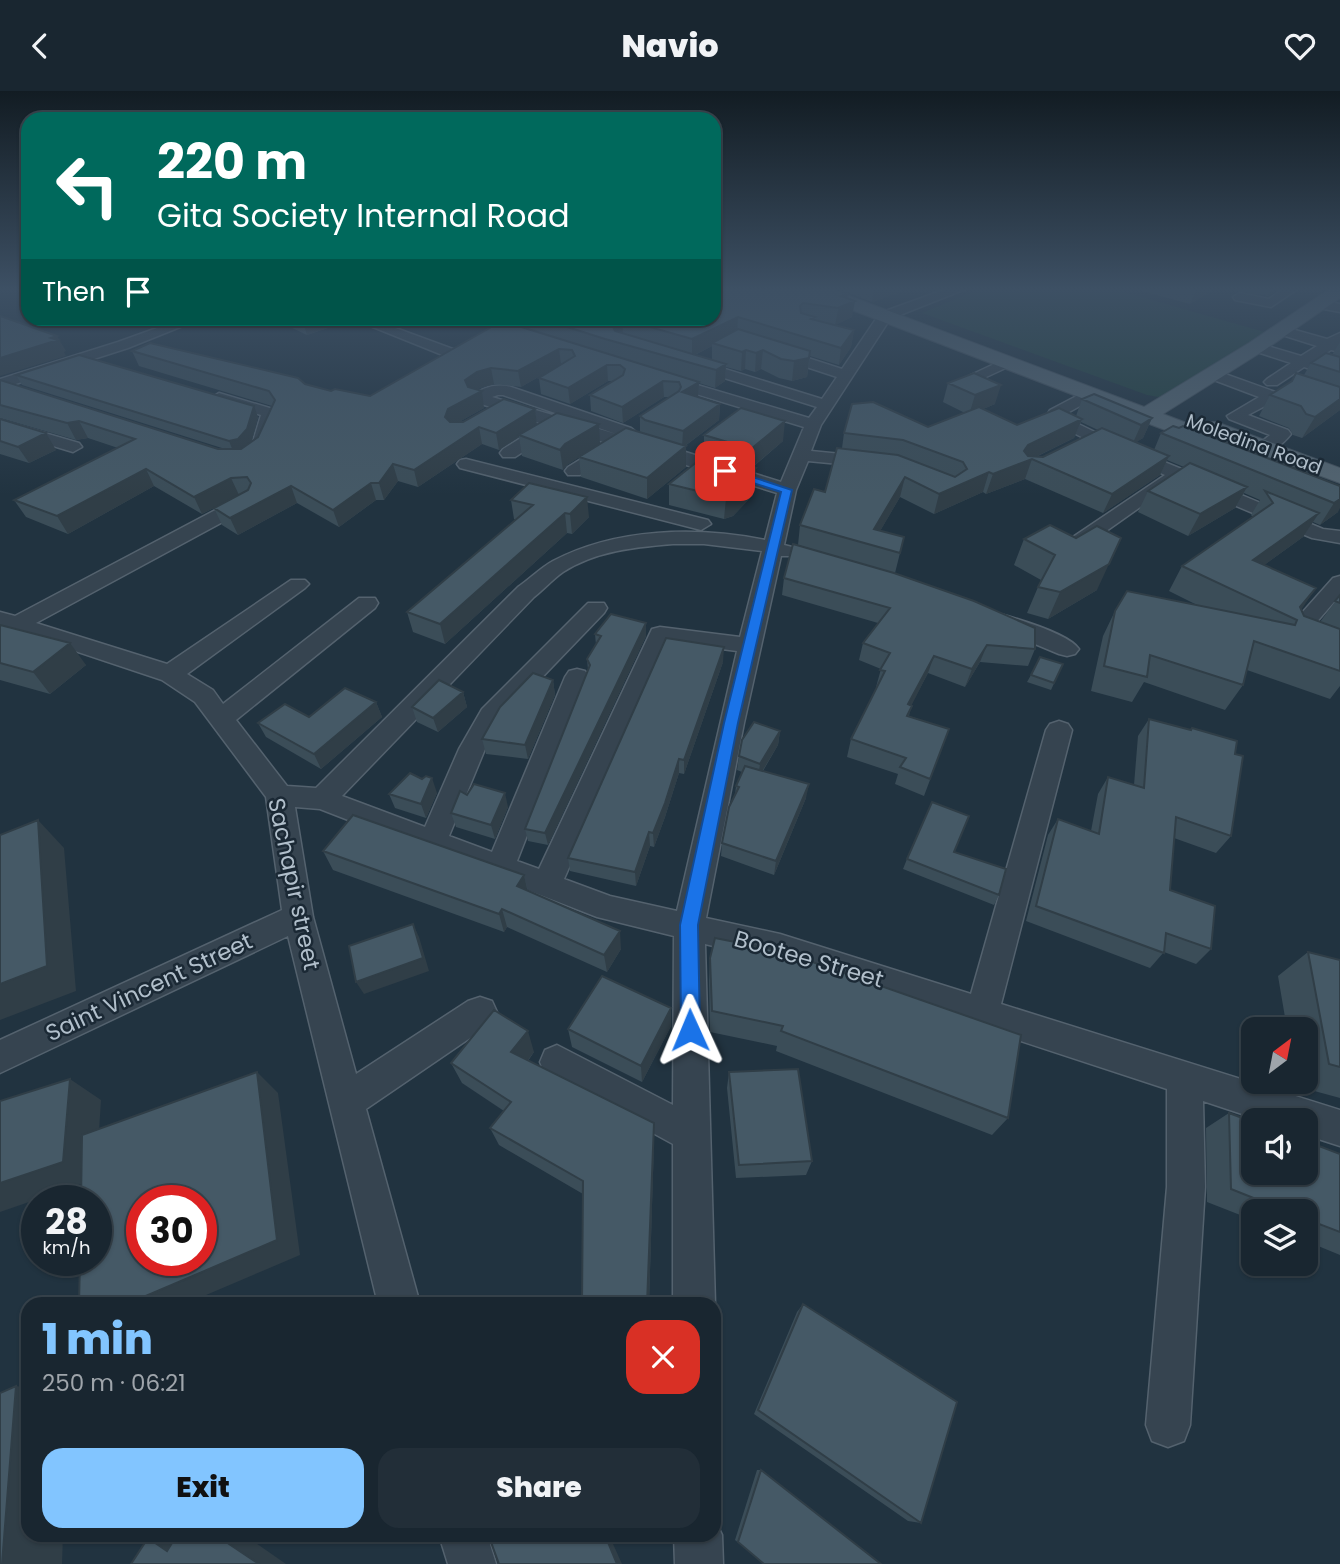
<!DOCTYPE html>
<html lang="en">
<head>
<meta charset="utf-8">
<style>
	body { margin:0; font-family:Poppins,sans-serif; background:#222e38; color:#f1f3f6; height:100vh; display:flex; flex-direction:column; font-size:26px; white-space:nowrap }
	* { box-sizing:border-box; margin:0 }
	p { font-size:23px; color:#9fa5ab }
	.icon { flex:none; width:38px; height:38px; fill:none; stroke:currentColor; stroke-width:2; stroke-linecap:round; stroke-linejoin:round }
	.map { position:relative; flex:1; overflow:hidden }
	.side { position:absolute; left:21px; top:1206px; width:700px; height:245px; display:flex; flex-direction:column; background:#192630; border-radius:21px; box-shadow:0 2px 5px #0004,0 0 0 2px #37434c }
	.side>* { flex:none }
	.hud { position:absolute; left:21px; top:21px; width:700px; height:214px; border-radius:21px; box-shadow:0 2px 5px #0004,0 0 0 2px #37434c; background:#00695c; color:#fff; overflow:hidden }
	.needle { width:46px; rotate:32deg }
	.tools { position:absolute; left:1241px; top:926px; display:grid; gap:14px }
	.tools a { display:grid; place-items:center; width:77px; height:77px; border-radius:14px; background:#192630; box-shadow:0 2px 5px #0004,0 0 0 2px #37434c; font-size:35px }
	.speed { position:absolute; left:21px; top:1094px; display:flex; gap:14px; font-size:35px; font-weight:700; text-align:center }
	.speed>* { display:grid; place-content:center; width:91px; height:91px; border-radius:50%; background:#192630; box-shadow:0 2px 5px #0004,0 0 0 2px #37434c; line-height:1 }
	.speed small { font-size:18px; font-weight:400 }
	.speed .limit { border:10px solid #d22; background:#fff; color:#111 }
	.pin { position:absolute; display:grid; place-items:center; width:60px; height:60px; color:#fff; margin:-30px; border-radius:14px; box-shadow:0 4px 10px #0006 }
	.me { position:absolute; width:77px; margin:-38px; rotate:359deg; stroke-linejoin:round; filter:drop-shadow(0 0 5px #0008) }
	.turn { display:flex; align-items:center; gap:24px; height:147px; padding:0 21px; font-size:32px }
	.turn .icon { width:91px; height:91px; stroke-width:2.5 }
	.turn b { display:block; font-size:49px; line-height:60px }
	.then { display:flex; align-items:center; height:66px; padding:0 21px; background:#0003; gap:14px; font-size:26px }
	.round { display:grid; place-items:center; flex:none; width:74px; height:74px; border-radius:21px; background:#222e38 }
	.overview { display:flex; align-items:center; justify-content:space-between; height:119px; padding:0 21px }
	h1 { font-size:42px; font-weight:800; line-height:52px; color:#82c5ff }
	.action { display:flex; gap:14px; margin-top:auto; padding:14px 21px }
	.action a { flex:1; height:80px; border-radius:21px; background:#82c5ff; color:#111; font-size:28px; font-weight:800; line-height:80px; text-align:center }
	.action a+a { background:#222e38; color:#f1f3f6 }
	header { display:flex; justify-content:space-between; align-items:center; height:91px; padding:0 21px; background:#192630; font-size:32px; font-weight:800 }
	.map>svg:first-child { display:block }
	.green { fill:#234140 }
	.lines { fill:none; stroke-linecap:round; stroke-linejoin:round }
	.minor-casing { stroke:#54626e; stroke-width:3 }
	.major-casing { stroke:#42505c; stroke-width:2 }
	.minor { fill:#364450; fill-rule:evenodd }
	.major { fill:#536470; fill-rule:evenodd }
	.wall { fill:#3b4d58; fill-rule:evenodd }
	.shaded-wall { fill:#303e47 }
	.building { fill:#455966; stroke:#303e47; stroke-width:2; fill-rule:evenodd }
	.route { fill:#1a73e8; stroke:#114b97; stroke-width:2 }
	.labels { text-anchor:middle; dominant-baseline:central; stroke-width:5; stroke-linejoin:round; paint-order:stroke }
	.far-street-label { font-size:19px; fill:#b1bfcb; stroke:#1b2935 }
	.street-label { font-size:23px; fill:#b1bfcb; stroke:#1b2935 }
</style>
</head>
<body>
<header><svg class="icon" aria-label="back" viewBox="0 0 24 24"><path d="M15 5l-7 7 7 7"/></svg>Navio<svg class="icon" aria-label="heart" viewBox="0 0 24 24"><path d="M12 20l-8-8c-3-5 5-10 8-4 3-6 11-1 8 4z"/></svg></header>
<div class="map">
<svg width="1340" height="1473" viewBox="0 0 1340 1473">
	<rect width="100%" height="100%" fill="#213340"/>
	<path class="green" d="M982,197h128l158,45 -104,65 -17,-3 -225,-82z"/>
	<g class="lines">
		<g class="minor-casing">
			<path id="minor" d="M949,197h19l-78,31 -69,106 -10,26 60,6 9,5 -9,5 -63,-6 -12,29 -12,55 12,3 3,4 -3,4h-15l-37,167 -38,195 74,16 191,60 75,-264 4,-6 9,-3 9,3 4,6 -71,274 339,106v36l-34,-11v-15h-46l-57,-19 2,86 -15,238 -6,16 -16,6 -16,-6 -6,-16 21,-238v-98l-387,-127 -75,-18 10,360h-42v-160l-128,-70 -5,-12 5,-12 12,-5 116,60 1,-169 -77,-19 -277,-108 -25,-2 18,110 43,157 112,-73 12,-4 12,4 5,11 -5,11 -126,86 54,195h-42l-90,-368 -288,137v-33l282,-130 -16,-113 -71,-95 -33,-22 -162,-54v-14l15,4 225,-119h14l2,4 -2,4 -218,118 131,41 124,-84h14l4,4 -4,4 -118,86 26,16 10,14 136,-106h16l3,5 -3,5 -139,112 51,66 29,2 202,-201c12,-8 22,-19 35,-26 63,-33 143,-35 212,-21l12,-47 -156,-48 -2,6 -39,24h-12l-3,-4 3,-4 39,-24 -49,-14 -43,28h-12l-3,-4 3,-4 40,-25 -71,-23 -2,-3c10,-10 26,-15 41,-11l120,41 13,11 137,43 23,-55 -147,-45 -3,-3 3,-3h10l142,42 8,-11 -131,-41 -3,-3 3,-3h10l126,39 15,-22 -70,-23 -2,-3 2,-3h10l65,21 38,-56zM498,304h5l113,39 -124,-37zM673,453h31l58,7 -22,86 -80,-10 -8,2 -113,240 -22,-8 72,-184 -4,-6 -8,-2 -8,2 -4,6 -73,175 -43,-16 36,-87 16,-29 103,-107 3,-5 -3,-5h-16l-106,106 -23,40 -34,78 -83,-31 192,-199c10,-8 19,-18 29,-25 32,-21 73,-25 110,-28zM668,551l69,9 -60,260 -67,-15 -46,-17z
				M1284,197h15l-28,19 -36,-7 -2,-3 7,-4 29,6z
				M1329,211l11,2v8l-16,-3 -2,-3z
				M182,228h18l-72,29 -128,41v-10l118,-37z
				M353,228h18l90,33 2,3 -27,20h-10l-3,-3 22,-16z
				M469,228h19l49,18 -7,4 -5,-1z
				M1281,235l46,13 13,-6v19l-9,-2 -17,11 26,8v10l-36,-12 -27,18h-10l-3,-3 3,-3 24,-16 -40,-13 -2,-3 2,-3h10l40,12 16,-10 -41,-13v-6z
				M1007,267l5,1 2,3 -2,3 -43,20 -5,2 -8,-5z
				M1211,278l67,24 2,3 -2,3 -30,16 40,15 3,4c-8,10 -21,21 -34,18l-3,-4 16,-13 -41,-16 -2,-3 32,-19 -53,-20 -3,-3z
				M1090,298l6,2 2,3 -2,3 -34,19 37,18 3,4 -3,4 -6,1 -48,-25 5,-8z
				M219,302l54,16 5,7 -12,36h-12l-3,-4 10,-33 -48,-14 -2,-3z
				M0,329l79,23 3,4 -9,5 -73,-22z
				M1130,357l54,22 3,4 -109,77h-14l-3,-4 3,-4 101,-68 -41,-18 -3,-4z
				M466,368l242,61 3,4 -10,6 -241,-62 -3,-4 3,-4z
				M1203,388l120,50 17,2v12l-28,-5 -116,-49 -2,-4 2,-4z
				M1340,485v19l-31,36 31,12v16l-53,-21 -3,-5 49,-55z
				M1000,523c18,5 69,20 79,35l-4,5 -8,2 -8,-2 -67,-28 -3,-5 3,-5z
				M714,1427l8,17 1,29h-48l-1,-29h40z
				M439,1444h48l9,29h-48z"/>
		</g>
		<g class="major-casing">
			<path id="major" d="M803,197h25l316,119 105,-64 82,-55h9v10l-77,53 -100,63 34,13 3,-5h16l124,46v15l-101,-37 -3,5h-16l-415,-159z"/>
		</g>
		<use href="#minor" class="minor"/>
		<use href="#major" class="major"/>
	</g>
	<path class="wall" d="M714,197l133,11 5,18 -17,8 -4,-1 23,6 -3,17 -12,18 -29,-9 -3,21 -15,4 -13,-3 -18,-9 -6,3 -10,-3 -4,2 -15,-4 -1,14 -10,7 -16,-5 -1,14 22,7 -1,16 -34,26 1,21 -39,32 -66,-22 -2,-20 -12,8 -4,5 -41,-14 -3,-19 -20,13 -17,-6 -64,43 -20,-6 -14,19h-8l-37,27 -42,-24 -59,32 -16,-10 -8,-17 25,-13 -37,19 -48,-28 -86,48 -42,-17 -12,-17 104,-52 -30,-10 -12,2 -76,-22v-38l218,69h7l-203,-64 -6,-10 242,42 -6,23 -5,5 11,-8 14,-31 -133,-40 -7,-15 173,33 26,7 39,5 134,-75 -9,-2h219zM712,255v14l-17,-5zM561,273l-22,14 2,16 29,10 38,-23h5l-23,14 1,16 32,12 41,-26h5l-29,19v16l1,1 -41,11 -63,-19 -78,-3 25,-14 -7,-18 3,-2 14,-4 27,3z
		M836,197h68l-1,3 -31,11z
		M1131,197h85l-26,16z
		M1217,197h63l-12,8z
		M273,228h79l-1,1 -44,15z
		M1340,251v68l-38,28 -9,-3 -4,-7 -30,-12 11,-21 34,-20 7,-12 21,-8z
		M948,292l47,21 -12,5 34,16 59,-9 6,-17 70,19 -9,20 -7,4 18,8 7,-17 179,53 -2,26 -18,13 -7,-3 -10,15 -39,28 37,44 3,7 16,6 20,-27v91l-10,13 -83,-29 -4,15 -18,25 -81,-28 -12,20 -41,-11 12,-55 12,-25 84,-5 -30,-15 13,-25 71,-49 -2,-2 9,-15 -16,-7 -9,15 -47,28 -50,-24 10,-21 36,-24 -17,-7 -7,15 -57,38 -78,-34 -39,15 -3,-2 -49,22 -34,-17 -20,34 24,6 -9,36 140,76 -7,17 -48,-4 -15,25 -37,-14 -17,32 -2,11 40,13 -25,67 -29,-12 3,-10 -51,-17 4,-18 26,-51 -1,-1 5,-18 -22,-9 4,-17 15,-20 -96,-28 2,-17 89,-11 -75,-22 2,-20 25,-33 17,-44 2,-15 84,-6 37,-14 -22,-11zM1081,331l17,8 -55,27h-7l38,-19z
		M0,328l56,31 -27,13 -29,-9z
		M704,344l79,6 -30,26 3,1 -3,27 -20,21 -9,3 -55,-14v-21l36,-28 -1,-1z
		M511,409l78,17 -17,17 -5,-1 -122,111 -32,-12 -6,-20 109,-92 -2,-1z
		M1050,434l47,65 -49,29 -21,-6 14,-33 -27,-15 10,-26z
		M646,532v13l-98,209 -20,-4 -3,-12 63,-159 -1,-11 9,-14 -1,-11z
		M0,534l86,40 -36,29 -50,-14z
		M723,571l-39,112 -5,-1 -14,44 -11,30 -4,-1 -14,40 -66,-15 -2,-13z
		M1063,573l-12,26 -24,-8 4,-7z
		M553,589l2,15 -27,64 -42,-5 -4,-15z
		M463,601l4,15 -29,25 -21,-10 -5,-15z
		M376,611l6,15 -61,52 -55,-32 -8,-14 51,-6z
		M1149,628l41,11 2,-2 39,108 -15,17 -42,-15 -4,52 41,59 -15,15 -32,-12 -14,16 -124,-47 22,-86 10,-16 33,12 7,-37 10,-17 26,8 4,-49z
		M780,640l-2,14 -15,26 43,27 -32,77 -53,-19 1,-13 13,-48 1,-9 6,-14 -5,-2 2,-14z
		M437,702l-11,25 -31,-10 -6,-14z
		M467,704l41,12 -13,32 -39,-12 -5,-14z
		M323,760l201,24 4,16 93,58 -14,23 -100,-45 -3,5 -171,-62z
		M954,761l45,43 -5,10 -91,-36 4,-10z
		M1308,861l32,8v138l-44,-12 -1,-5h11v-52h-19l-9,-53z
		M710,867l298,160 -16,17 -216,-84 1,-5 -67,-14 -1,-52z
		M671,935l-29,56 -70,-35 -4,-18z
		M534,961l-6,9 126,80 -5,163h-67l1,-110 -84,-49 -9,-17 14,-17 -42,-28 -11,-20z
		M729,981l83,89 -6,14 -70,3 -9,-90z
		M1229,1022l111,41v101l-34,-14v-30h-53v9l-46,-18 -1,-74z
		M803,1213l118,219 -13,-2 -154,-107 43,-102z
		M757,1379h4l3,94 -29,-24z"/>
	<path class="shaded-wall" d="M874,197h30l-1,3 -31,11z
		M1197,197h19l-26,16z
		M1272,197h8l-12,8z
		M848,203l-2,11 9,-4 -3,16 -17,8 6,-29z
		M738,226l-1,16 -25,10v3l-20,10v-17z
		M302,228h50l-1,1 -44,15z
		M622,228l1,16 -11,6v-16z
		M854,239l-3,17 -12,18 2,-17z
		M57,245l9,15 -2,1 2,4 -66,20v-18z
		M559,258l2,15 -40,23 -3,-16z
		M746,259l-1,19 -4,2 1,-19z
		M763,259l-2,19 -6,3 1,-19z
		M810,260l-3,26 -15,4 2,-20z
		M726,273l-1,17 -10,7 1,-18z
		M607,274l1,16 -38,23 -2,-16z
		M491,277l3,16 -14,4 -12,8 -3,-16 12,-8z
		M663,290l1,16 -41,26 -1,-16z
		M699,291l-1,16 -16,-6z
		M1001,294l-6,19 -26,11 6,-20z
		M482,300l2,17 -32,18 -7,-9 3,-8z
		M1340,308v11l-38,28 13,-21z
		M720,313l-1,16 -37,28 1,-17z
		M254,315l4,11 -6,23 -9,10 -10,1 -4,-10z
		M535,318l2,17 -18,9v2l-20,13 -3,-17z
		M1152,327l-9,20 -11,7 9,-20z
		M1082,328l-8,19 -49,24 7,-3 -7,20 -39,15 7,-20 31,-23 4,-6z
		M79,330l9,17 -12,2 -9,-17z
		M785,330l-2,20 -33,28 1,-20z
		M599,333l1,20 -33,21 -4,5 -3,-20 5,-6z
		M479,336l3,17 -64,43 -4,-17z
		M46,342l10,17 -27,13 -11,-16z
		M686,355v21l-39,32v-21z
		M1169,365l-9,19 -57,38 9,-19z
		M393,373l5,17 -14,19 -5,-17z
		M756,377l-3,27 -20,21 -9,3 2,-21z
		M146,378l8,17 -86,48 -11,-18z
		M989,381l-6,20 -49,22 5,-20z
		M905,386l-5,20 -28,48 2,-16z
		M231,387l8,17 -37,19 -8,-17z
		M371,392l5,17 -37,27 -6,-17z
		M291,395l6,17 -59,32 -8,-17z
		M1247,396l-12,21 -47,28 12,-22z
		M587,406l2,20 -17,17 -2,-20z
		M1340,408v9l-2,4 -18,13 14,-22z
		M565,422l2,20 -122,111 -5,-20z
		M1319,422l-16,24 -65,47 15,-24z
		M1109,473l-12,26 -49,29 12,-27z
		M1316,497l-17,25 1,-6z
		M646,532v13l-98,209 -3,-12z
		M70,552l16,22 -36,29 -17,-22z
		M987,554l-7,17 -15,25 7,-18z
		M724,556l-1,15 -39,112v-14z
		M934,565l-6,17 -25,49 5,-18z
		M553,589l2,15 -27,64 -3,-14z
		M463,601l4,15 -29,25 -5,-14z
		M376,611l6,15 -61,52 -7,-15z
		M780,640l-2,14 -20,33 2,-14z
		M679,668v14l-14,44 -11,30 -1,-14z
		M432,687l5,15 -11,25 -5,-14z
		M809,693l-3,14 -32,77 2,-14z
		M505,702l3,14 -13,32 -4,-14z
		M38,729l26,28 12,143 -76,29v-36z
		M649,741l1,14 -14,40 -1,-14z
		M524,784l4,18 -11,-7z
		M502,818l5,18 -3,5 -5,-18z
		M413,833l6,13 10,34 -65,23 -8,-12z
		M620,840l1,18 -14,23 -3,-17z
		M671,917v18l-29,56 -1,-16z
		M528,940l6,21 -16,21 -7,-21z
		M257,981l21,21 22,162 -115,49h-58z
		M70,988l31,21 -5,79 -96,33v-29z
		M654,1032v18l-5,163h-2z
		M16,1295l12,2v147h35l-1,29h-60z
		M175,1444l19,13 -27,3 -19,-13z
		M234,1444h22l-3,6 33,23h-27l-30,-20z
		M605,1444h4l13,29h-5z"/>
	<path class="building" d="M714,197h118l16,6 -7,2 14,5 -17,7 -35,-5 -3,3 1,7 14,4 -4,2 43,11 -13,18 -103,-31 -46,22 -70,-20 -10,6 3,6 111,33 -10,6 -111,-31 -63,-20h172z
		M0,225l57,20 -6,2 7,2 -58,18z
		M502,230l197,61 -17,10 38,12 -37,27 -38,-11 -5,-4 39,-25 2,-4 -2,-5 -16,-1 -41,26 -32,-12 33,-20 2,-6 -5,-4h-13l-39,23 -29,-10 36,-22 -3,-6 -13,-1 -41,22 -27,-3 -14,4 -12,8 3,7 14,4 -34,18 -3,8 5,5h13l41,-23 31,10 -39,24 -17,-6 -65,43 -21,-6 -14,19h-8l-38,27 -42,-24 -61,32 -16,-10 34,-18 3,-7 -4,-6 -16,1 -37,19 -48,-28 -89,47 -43,-16 121,-61 -56,-18 -12,2 -67,-18v-25l218,69h23l17,-12 17,-37 -6,-9 -137,-40 18,-8 148,35 7,6 26,7 4,-2 35,7z
		M738,238l72,22 -1,7 -15,3 -13,-2 -18,-9 -7,3 -10,-3 -4,2 -30,-9z
		M1326,262l14,4v15l-29,-9z
		M79,264l175,51 -7,23 -9,10 -9,2 -213,-66z
		M974,282l27,12 -26,10 -27,-12z
		M1296,282l44,14v12l-25,18 -9,-3 -5,-8 -31,-11 22,-14z
		M1094,303l58,24 -11,7 -59,-26z
		M873,311l55,25 51,-20 38,18 42,-17 23,11 -54,26 -4,6 4,5 15,1 59,-29 67,28 -57,38 -80,-35 -39,15 -4,-2 -50,22 -34,-17 -31,52 30,8 -4,16 -100,-28 14,-36 11,3 12,-44 61,7 57,22 12,-8 -4,-7 -60,-22 -59,-7 8,-29z
		M741,317l44,13 -34,28 -47,-14z
		M557,322l42,11 -34,20 -5,6 -41,-15z
		M0,328l46,14 -28,14 -18,-6z
		M1173,335l6,2 4,-2 157,60v13l-6,4 -173,-70z
		M626,337l60,18 -39,32 -68,-21z
		M708,362l48,15 -6,5 5,2 -21,20 -8,3 -57,-14z
		M1190,372l57,24 -47,27 -52,-23z
		M529,392l58,14 -17,17 -5,-1 -125,111 -33,-12 126,-107 -22,-5z
		M1265,400l54,22 -66,47 63,28 -16,19 4,9 36,13v42l-86,-30 -11,44 -93,-30 -3,22 -43,-11 11,-55 12,-20 168,34 2,-5 -115,-54 91,-63z
		M1050,434l26,13 21,-12 24,12 -12,26 -49,28 -22,-5 17,-32 -31,-16z
		M793,453l101,29 80,28 61,27v21l-48,-4 -15,24 -38,-13 -26,48 4,2 -5,10 42,13 -19,50 -30,-12 6,-9 -55,-19 34,-68 -5,-1 10,-17 -27,-10 27,-35 -106,-30z
		M1340,504v8l-5,-2z
		M611,523l35,9 -101,210 -20,-4 65,-164 -3,-6 14,-23 -6,-2z
		M0,534l70,18 -37,29 -33,-9z
		M666,547l58,9 -40,113 -5,-1 -14,44 -12,30 -4,-1 -14,40 -67,-14z
		M1040,566l23,7 -9,19 -23,-8z
		M533,582l20,7 -28,65 -43,-6 18,-32z
		M439,589l24,12 -30,26 -21,-11z
		M345,597l31,14 -62,52 -56,-31 27,-19 24,13z
		M1149,628l42,11 1,-2 45,13 -2,13 8,2 -12,80 -55,-19 -6,73 45,16 -4,43 -45,-16 -2,20 -128,-47 22,-87 41,15 9,-57 36,11z
		M754,631l26,9 -20,33 -21,-8 3,-16z
		M745,675l64,18 -33,77 -54,-18 7,-36 10,-20 -3,-1z
		M410,682l12,6 4,-3 6,2 -11,26 -32,-10z
		M474,693l31,9 -14,32 -40,-12 9,-22 7,4z
		M932,711l37,14 -15,36 52,17 -7,26 -92,-36z
		M353,724l171,60 -7,11 103,45 -16,24 -102,-46 -3,5 -176,-63z
		M38,729l9,146 -47,18v-149z
		M413,833l10,34 -67,24 -7,-36z
		M715,847l66,13 240,84 -13,83 -227,-87 2,-5 -71,-15 -2,-53z
		M1308,861l32,8v107l-11,-3z
		M602,885l69,32 -30,58 -73,-37z
		M494,919l34,21 -17,21 143,71 -7,181h-65l1,-123 -93,-53 21,-26 -60,-39z
		M798,978l14,92 -73,4 -10,-93z
		M257,981l20,168 -150,64h-48l1,-44h16v-59h-15l1,-66zM142,1110h59v59h-59z
		M70,988l-7,83 -63,21v-82z
		M1229,1022l24,9v51h53v-32l34,13v78l-34,-13v-8h-20l-55,-22z
		M803,1213l154,98 -36,121 -163,-113z
		M16,1295l-14,178h-2v-171z
		M761,1379l120,94h-117l-26,-22z
		M177,1444h57l-5,9 30,20h-128l17,-26 19,13z
		M493,1444h112l12,29h-118l-8,-22 4,-3z"/>
	<linearGradient id="sky" x2="0" y2="1"><stop stop-color="#121c23"/><stop offset="0.49" stop-color="#3d5064"/><stop offset="1" stop-color="#3d5064" stop-opacity="0"/></linearGradient>
	<rect width="1340" height="404" fill="url(#sky)"/>
	<path class="route" d="M725,377l67,22 -54,233 -40,202 2,105 -3,6 -7,3 -7,-3 -2,-6 -1,-105 44,-202 57,-231 -59,-19v-4z"/>
	<g class="labels">
		<g class="far-street-label">
			<text transform="translate(1254 353) rotate(20)">Moledina Road</text>
		</g>
		<g class="street-label">
			<text transform="translate(294 793) rotate(78)">Sachapir street</text>
			<text transform="translate(809 868) rotate(16)">Bootee Street</text>
			<text transform="translate(149 896) rotate(-25)">Saint Vincent Street</text>
		</g>
	</g>
</svg>
<div class="tools">
<a><svg class="needle" viewBox="-14 -14 28 28"><path d="M0-13l5 13h-10z" fill="#e53935"/><path d="M0 13l5-13h-10z" fill="#9fa5ab"/></svg></a>
<a><svg class="icon" aria-label="sound" viewBox="0 0 24 24"><path d="M4 9h4l5-4v14l-5-4H4zM17 9q2 3 0 6"/></svg></a>
<a><svg class="icon" aria-label="layers" viewBox="0 0 24 24"><path d="M12 4l9 5-9 5-9-5zM3 14l9 5 9-5"/></svg></a>
</div>
<div class="speed"><div>28<small>km/h</small></div><div class="limit">30</div></div>
<div class="pin" style="left:725px;top:380px;background:#d93025"><svg class="icon" aria-label="arrive" viewBox="0 0 24 24"><path d="M6 21V4h12l-3 4 3 4H6"/></svg></div>
<svg class="me" style="left:690px;top:939px" viewBox="-20 -20 40 40"><path d="M0-17L14 15 0 8-14 15z" fill="#1a73e8" stroke="#fff" stroke-width="4"/></svg>
<div class="hud">
<div class="turn"><svg class="icon" aria-label="left" viewBox="0 0 24 24"><path d="M17 20v-9H6M10 6l-5 5 5 5"/></svg><div><b>220 m</b>Gita Society Internal Road</div></div>
<div class="then">Then<svg class="icon" aria-label="arrive" viewBox="0 0 24 24"><path d="M6 21V4h12l-3 4 3 4H6"/></svg></div>
</div>
<section class="side">
<div class="overview"><div><h1>1 min</h1><p>250 m · 06:21</p></div><a class="round" style="background:#d93025;color:#fff"><svg class="icon" aria-label="close" viewBox="0 0 24 24"><path d="M6 6l12 12M18 6L6 18"/></svg></a></div>
<div class="action"><a>Exit</a><a>Share</a></div>
</section>
</div>
</body>
</html>
